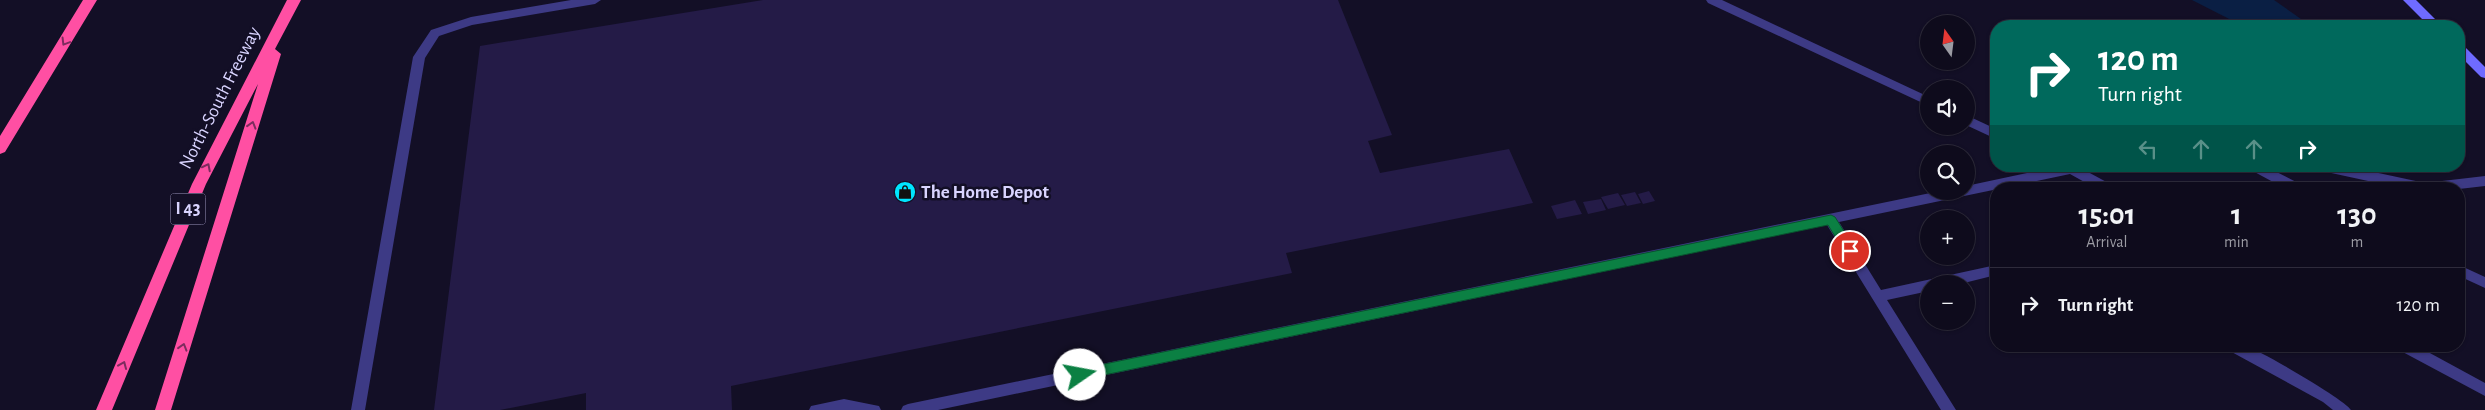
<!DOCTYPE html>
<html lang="en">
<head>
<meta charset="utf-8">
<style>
	body { margin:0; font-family:"Alegreya Sans",sans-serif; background:#1c1929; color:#f1f3f6; height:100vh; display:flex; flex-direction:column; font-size:19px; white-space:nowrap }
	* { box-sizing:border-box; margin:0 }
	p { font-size:16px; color:#9b9ba3 }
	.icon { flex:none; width:28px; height:28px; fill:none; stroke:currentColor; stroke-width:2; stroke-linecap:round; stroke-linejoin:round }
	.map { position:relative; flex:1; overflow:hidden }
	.sheet { position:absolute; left:1990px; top:182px; width:475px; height:170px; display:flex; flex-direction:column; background:#0e0b1c; border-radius:20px; box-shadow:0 1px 4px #0004,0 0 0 1px #2e2b3b }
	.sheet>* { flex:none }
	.banner { position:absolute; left:1990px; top:20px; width:475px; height:152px; border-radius:20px; box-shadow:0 1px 4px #0004,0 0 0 1px #2e2b3b; background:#00695c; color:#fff; overflow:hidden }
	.needle { width:32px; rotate:346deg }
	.buttons { position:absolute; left:1920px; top:15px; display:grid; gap:10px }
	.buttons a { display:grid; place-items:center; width:55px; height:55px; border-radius:50%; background:#0e0b1c; box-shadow:0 1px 4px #0004,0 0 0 1px #2e2b3b; font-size:25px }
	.pin { position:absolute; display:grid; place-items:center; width:42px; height:42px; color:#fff; margin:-21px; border:2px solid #fff; border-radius:50%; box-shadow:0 1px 5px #0007 }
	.me { position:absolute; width:55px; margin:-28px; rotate:78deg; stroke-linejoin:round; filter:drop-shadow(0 0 4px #0008) }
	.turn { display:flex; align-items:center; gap:18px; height:105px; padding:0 25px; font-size:22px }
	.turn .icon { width:65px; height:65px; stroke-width:2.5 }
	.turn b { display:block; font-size:35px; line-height:42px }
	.lanes { display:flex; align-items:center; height:48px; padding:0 25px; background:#0003; justify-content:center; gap:25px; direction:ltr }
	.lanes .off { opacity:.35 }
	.eta { display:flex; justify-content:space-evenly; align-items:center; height:85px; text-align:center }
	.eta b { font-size:30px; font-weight:700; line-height:35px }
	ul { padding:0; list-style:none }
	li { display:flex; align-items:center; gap:15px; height:75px; padding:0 25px; border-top:1px solid #2e2b3b }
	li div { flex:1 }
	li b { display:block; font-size:19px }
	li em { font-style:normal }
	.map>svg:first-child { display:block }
	.water { fill:#0a1f44 }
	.building { fill:#241b47 }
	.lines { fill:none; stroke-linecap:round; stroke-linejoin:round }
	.lane { fill:#3d3a85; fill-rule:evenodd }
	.secondary { fill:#6f6bff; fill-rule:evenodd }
	.highway { fill:#ff4fa3; fill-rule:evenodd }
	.oneway { stroke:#7d2c5e }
	.route { fill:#0b8043; stroke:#07532c }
	.labels { text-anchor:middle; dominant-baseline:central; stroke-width:5; stroke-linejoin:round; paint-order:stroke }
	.shield { fill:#130f26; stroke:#9e99be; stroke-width:1 }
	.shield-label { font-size:18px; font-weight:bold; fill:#d9d4ff }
	.street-label { font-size:19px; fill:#d9d4ff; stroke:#130f26 }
	.poi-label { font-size:19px; font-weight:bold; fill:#d9d4ff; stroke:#130f26; text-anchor:start }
</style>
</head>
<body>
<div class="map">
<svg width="2485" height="410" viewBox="0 0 2485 410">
	<rect width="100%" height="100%" fill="#130f26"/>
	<path class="water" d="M2192,0h82l37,26h-68z"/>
	<path class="building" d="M763,0h575l54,135 -24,6 12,32 129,-24 24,54 -247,50 6,20 -561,113 1,24h-146v-17l-86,17h-66l46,-364z
		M1649,191l6,10 -12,3 -5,-10z
		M1635,192l6,11 -14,3 -6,-11z
		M1618,193l7,12 -17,4 -7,-12z
		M1601,199l5,11 -18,4 -5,-12z
		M1575,200l7,14 -25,5 -6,-13z"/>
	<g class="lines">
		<path class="lane" d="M571,0h30l-6,4 -123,21 -33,11 -14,22 -60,352h-14l62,-353 18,-27 40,-13z
			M1706,0h16l207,97v9l-221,-103z
			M1966,115l30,14v10l-30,-14z
			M2060,166h43l-2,3 -13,3 24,13 2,4h-17l-27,-15 -231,48 42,68 115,-25v10l-36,9h-31v7l-42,9 69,110h-15l-114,-185 -889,185h-37l2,-4 5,-2 1032,-213h26v-5z
			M2247,166h18l37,19 2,4h-18l-37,-20z
			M2316,166h30l79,17 60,-7v10l-26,3h-54l-83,-18z
			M2459,265l26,12v11l-26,-12z
			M2226,346c6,0 14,-1 20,0 12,3 101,55 105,64h-18l-10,-8 -95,-52z
			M2397,346h20l68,37v13l-86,-46z
			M844,399l35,7 2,4h-72l2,-4z"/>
		<path class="secondary" d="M2403,0h13l26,26h-13z
			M2459,44l4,1 22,22v11l-4,-1 -22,-22z"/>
		<path class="highway" d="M83,0h14l-92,152 -5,2v-18z
			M287,0h14l-26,49 6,5 -110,356h-16l103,-326 -52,100 -94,226h-16l96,-226z"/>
	</g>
	<defs><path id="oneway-chevron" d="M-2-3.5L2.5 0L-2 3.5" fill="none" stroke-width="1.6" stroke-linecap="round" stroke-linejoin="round" transform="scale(1.25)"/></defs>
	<g class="oneway">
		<use href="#oneway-chevron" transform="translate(65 42) rotate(121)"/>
		<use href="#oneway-chevron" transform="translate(252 125) rotate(-73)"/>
		<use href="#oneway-chevron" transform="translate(207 167) rotate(-63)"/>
		<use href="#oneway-chevron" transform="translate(183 347) rotate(-73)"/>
		<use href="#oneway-chevron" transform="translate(123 365) rotate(-67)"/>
	</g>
	<path class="route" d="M1831,215l4,2 19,30v7h-8l-18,-29 -748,155 -6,-5 6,-6z"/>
	<defs>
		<g id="shop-disc" transform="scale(1.125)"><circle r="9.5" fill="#00e5ff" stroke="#130f26"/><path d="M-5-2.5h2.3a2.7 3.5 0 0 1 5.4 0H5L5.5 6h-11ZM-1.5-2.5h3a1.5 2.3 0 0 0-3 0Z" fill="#111"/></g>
	</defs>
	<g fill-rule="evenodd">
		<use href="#shop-disc" x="905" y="192"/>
	</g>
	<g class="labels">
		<rect class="shield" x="170.5" y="193.5" width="35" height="31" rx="4"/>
		<g class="shield-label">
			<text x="188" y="209">I 43</text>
		</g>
		<g class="street-label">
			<text transform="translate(220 98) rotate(-63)">North-South Freeway</text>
		</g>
		<g class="poi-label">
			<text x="921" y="192">The Home Depot</text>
		</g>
	</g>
</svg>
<div class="buttons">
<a><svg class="needle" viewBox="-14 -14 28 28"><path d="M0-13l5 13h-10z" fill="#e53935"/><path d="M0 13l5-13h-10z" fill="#9b9ba3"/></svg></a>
<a><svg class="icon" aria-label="sound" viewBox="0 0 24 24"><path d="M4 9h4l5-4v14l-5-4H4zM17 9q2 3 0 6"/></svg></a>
<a><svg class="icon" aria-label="search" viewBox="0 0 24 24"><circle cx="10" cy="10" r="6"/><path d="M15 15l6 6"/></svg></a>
<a>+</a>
<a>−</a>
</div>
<div class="pin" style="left:1850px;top:251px;background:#d93025"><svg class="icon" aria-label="arrive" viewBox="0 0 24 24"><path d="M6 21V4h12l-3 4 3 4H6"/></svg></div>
<svg class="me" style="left:1080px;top:375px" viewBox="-20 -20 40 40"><circle r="19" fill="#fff"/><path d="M0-13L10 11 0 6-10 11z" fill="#0b8043"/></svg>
<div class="banner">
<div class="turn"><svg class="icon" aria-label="right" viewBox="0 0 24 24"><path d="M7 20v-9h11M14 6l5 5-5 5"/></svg><div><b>120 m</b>Turn right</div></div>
<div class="lanes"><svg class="icon off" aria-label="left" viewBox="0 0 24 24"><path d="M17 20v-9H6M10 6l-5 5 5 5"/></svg><svg class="icon off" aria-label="ahead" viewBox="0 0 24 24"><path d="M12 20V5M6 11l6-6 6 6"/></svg><svg class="icon off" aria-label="ahead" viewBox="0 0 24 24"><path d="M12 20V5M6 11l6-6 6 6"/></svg><svg class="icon" aria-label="right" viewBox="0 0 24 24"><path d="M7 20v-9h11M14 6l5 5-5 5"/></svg></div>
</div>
<section class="sheet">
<div class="eta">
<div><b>15:01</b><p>Arrival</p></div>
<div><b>1</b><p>min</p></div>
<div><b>130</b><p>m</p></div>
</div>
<ul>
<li><svg class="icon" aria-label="right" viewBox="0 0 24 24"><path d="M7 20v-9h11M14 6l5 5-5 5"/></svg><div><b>Turn right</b></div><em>120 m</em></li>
</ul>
</section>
</div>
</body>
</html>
